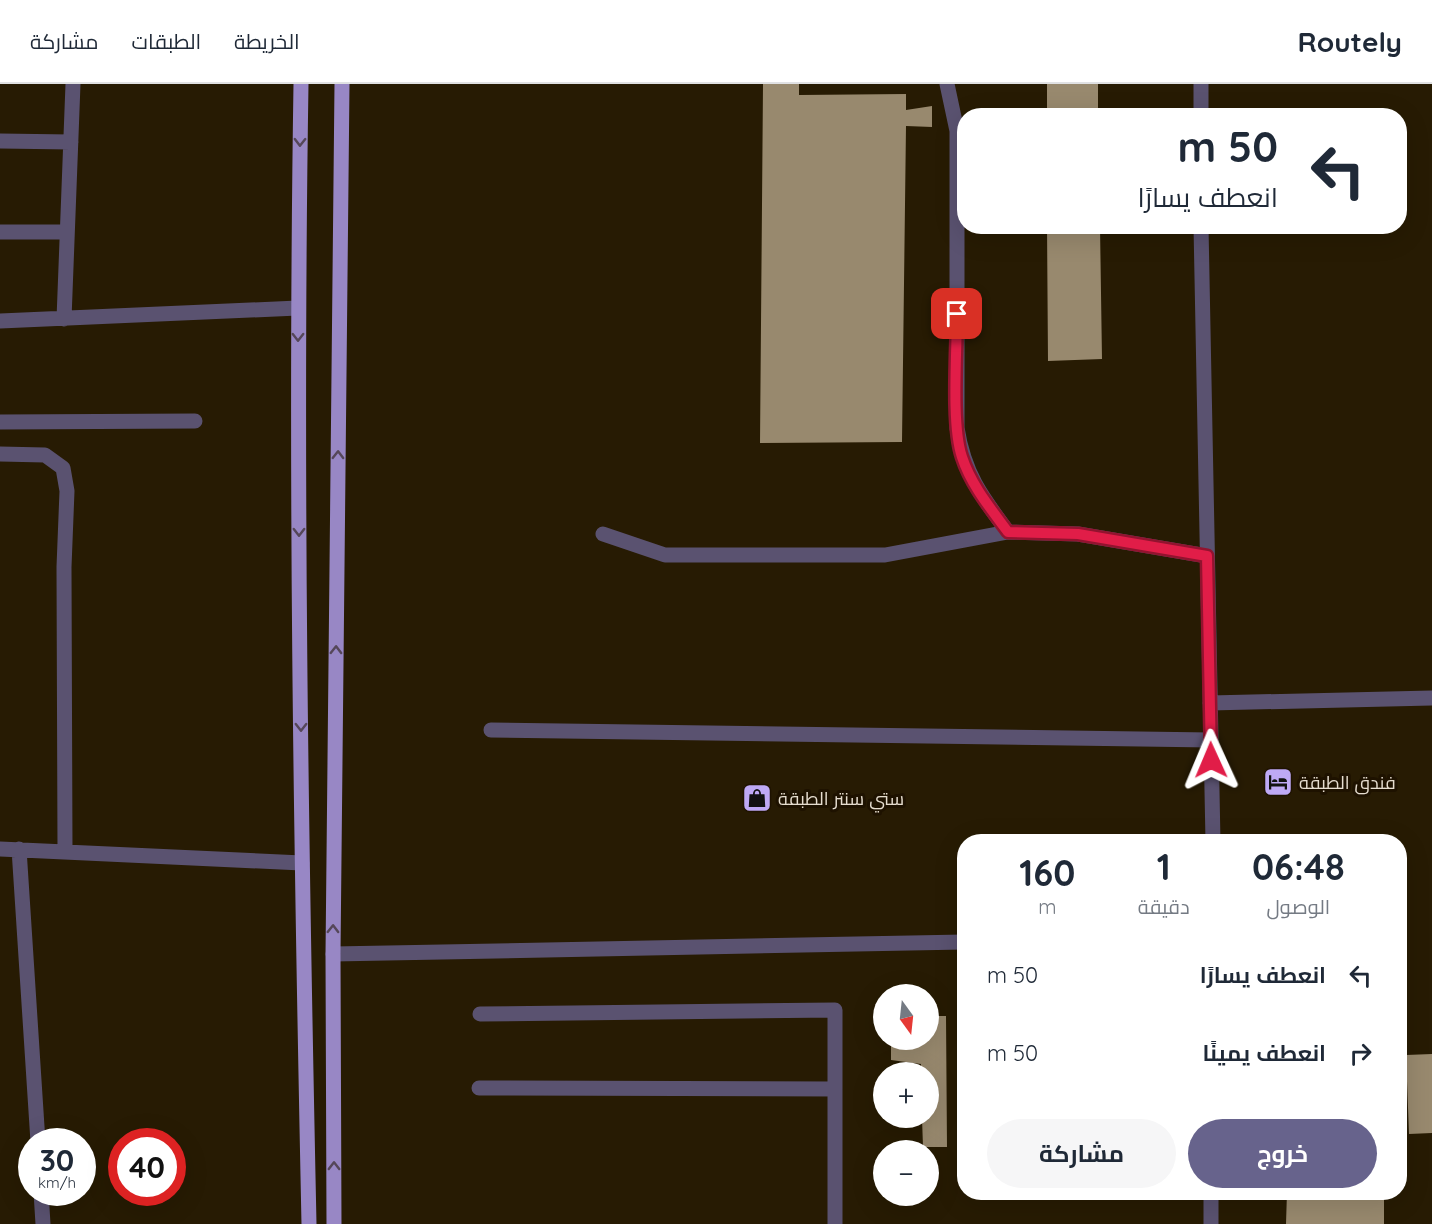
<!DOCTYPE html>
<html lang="ar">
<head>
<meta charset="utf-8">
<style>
	body { margin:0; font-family:Quicksand,Cairo,sans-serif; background:#f6f6f7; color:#1f2937; direction:rtl; height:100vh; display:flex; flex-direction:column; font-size:22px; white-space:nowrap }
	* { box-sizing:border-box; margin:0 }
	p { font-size:20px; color:#747a83 }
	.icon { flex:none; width:33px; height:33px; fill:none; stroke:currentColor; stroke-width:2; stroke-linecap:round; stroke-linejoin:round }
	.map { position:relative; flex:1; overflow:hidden; direction:ltr }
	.details { position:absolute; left:957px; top:750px; width:450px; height:366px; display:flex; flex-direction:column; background:#fff; border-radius:24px; box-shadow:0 6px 24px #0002; direction:rtl }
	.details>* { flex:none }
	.banner { position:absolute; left:957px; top:24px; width:450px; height:126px; border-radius:24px; box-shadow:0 6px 24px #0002; direction:rtl; background:#fff; color:#1f2937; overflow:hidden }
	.needle { width:39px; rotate:165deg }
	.tools { position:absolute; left:873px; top:900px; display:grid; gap:12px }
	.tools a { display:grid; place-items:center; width:66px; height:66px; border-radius:50%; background:#fff; box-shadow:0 6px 24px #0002; font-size:30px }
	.speed { position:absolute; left:18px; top:1044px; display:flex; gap:12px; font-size:30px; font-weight:700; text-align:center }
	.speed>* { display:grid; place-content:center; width:78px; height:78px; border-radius:50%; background:#fff; box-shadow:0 6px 24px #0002; line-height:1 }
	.speed small { font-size:15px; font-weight:400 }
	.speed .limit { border:9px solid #d22; background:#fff; color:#111 }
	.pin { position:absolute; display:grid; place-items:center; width:51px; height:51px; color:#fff; margin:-26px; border-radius:12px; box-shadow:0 3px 9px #0006 }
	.me { position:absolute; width:66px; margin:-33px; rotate:359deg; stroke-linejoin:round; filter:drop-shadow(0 0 4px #0008) }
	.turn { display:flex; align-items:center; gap:21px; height:126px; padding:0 30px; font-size:27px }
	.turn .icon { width:78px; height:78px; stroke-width:2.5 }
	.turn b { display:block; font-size:42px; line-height:51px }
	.eta { display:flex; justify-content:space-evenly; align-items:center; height:102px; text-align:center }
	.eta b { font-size:36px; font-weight:700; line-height:42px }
	.action { display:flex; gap:12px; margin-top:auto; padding:12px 30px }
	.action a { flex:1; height:69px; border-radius:36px; background:#67638c; color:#fff; font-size:24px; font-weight:700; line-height:69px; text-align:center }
	.action a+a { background:#f6f6f7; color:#1f2937 }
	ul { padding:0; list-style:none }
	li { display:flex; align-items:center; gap:18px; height:78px; padding:0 30px }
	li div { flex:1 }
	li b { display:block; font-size:22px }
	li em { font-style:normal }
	header { display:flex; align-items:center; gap:36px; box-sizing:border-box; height:84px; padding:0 30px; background:#fff; border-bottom:2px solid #e0e1e3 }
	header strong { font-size:28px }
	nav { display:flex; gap:33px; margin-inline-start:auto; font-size:21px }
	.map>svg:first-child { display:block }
	.building { fill:#98896e }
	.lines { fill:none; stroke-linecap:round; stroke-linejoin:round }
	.minor { stroke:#5a5270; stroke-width:15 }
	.major { stroke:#9887c5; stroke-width:15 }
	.oneway { stroke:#554759 }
	.route-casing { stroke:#92132f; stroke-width:15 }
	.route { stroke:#e11d48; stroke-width:10 }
	.labels { text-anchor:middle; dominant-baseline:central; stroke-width:6; stroke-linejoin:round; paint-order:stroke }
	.poi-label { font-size:18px; fill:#e6ddcf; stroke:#1e1200; text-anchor:start }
</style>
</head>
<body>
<header>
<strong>Routely</strong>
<nav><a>الخريطة</a><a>الطبقات</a><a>مشاركة</a></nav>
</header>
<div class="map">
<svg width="1432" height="1140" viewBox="0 0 1432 1140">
	<rect width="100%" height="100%" fill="#271b03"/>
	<path class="building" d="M763,0h36v11l107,-1v16l26,-4v21l-26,-1 -4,316 -142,1z
		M1047,0h51v32h-51z
		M1047,142h53l2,133 -54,2z
		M1345,752l45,1v5h-45z
		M928,932h18l1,131h-24l-1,-29h6v-46h-7v-8l-30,-4v-20h37z
		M1432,970v79l-23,1 -3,-79z
		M1287,1108h97v32h-98z"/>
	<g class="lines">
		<path class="minor" d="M947,0l10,47v297c7,45 24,68 51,104
			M1201,32v-32
			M0,57l71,1
			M1201,142l12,616
			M0,148h67
			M64,235l9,-235
			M0,237l298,-13
			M0,338l195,-1
			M0,370l45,1 18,13 4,23 -3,76 1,284
			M603,450l62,21h220l123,-23 70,2 129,22
			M1210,619l222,-5
			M491,646l720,10
			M0,765l302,14
			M19,765l19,293
			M333,870l631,-12
			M480,930l355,-4v214
			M479,1004l356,1
			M41,1108l2,32
			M1211,1140v-32"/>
		<path class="major" d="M301,0c-6,380 0,760 8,1140
			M334,1140l-1,-270 9,-870"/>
	</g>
	<defs><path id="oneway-chevron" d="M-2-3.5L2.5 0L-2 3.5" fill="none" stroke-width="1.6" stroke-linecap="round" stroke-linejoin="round" transform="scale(1.5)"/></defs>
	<g class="oneway">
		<use href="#oneway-chevron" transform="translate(300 58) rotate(91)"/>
		<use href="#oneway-chevron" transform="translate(298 253) rotate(90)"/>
		<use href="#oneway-chevron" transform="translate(338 371) rotate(-89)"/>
		<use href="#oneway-chevron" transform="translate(299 448) rotate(90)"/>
		<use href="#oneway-chevron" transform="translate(336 566) rotate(-89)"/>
		<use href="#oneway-chevron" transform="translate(301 643) rotate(90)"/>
		<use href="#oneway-chevron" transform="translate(333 845) rotate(-89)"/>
		<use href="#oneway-chevron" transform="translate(334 1082) rotate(-90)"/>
	</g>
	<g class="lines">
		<g class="route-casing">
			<path id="route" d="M957,230c0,36 -6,111 5,143 9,28 29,52 46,75l70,2 129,22 4,204"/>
		</g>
		<use href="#route" class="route"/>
	</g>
	<defs>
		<g id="hotel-square" transform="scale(1.5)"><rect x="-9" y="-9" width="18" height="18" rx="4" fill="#bea9f5" stroke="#1e1200"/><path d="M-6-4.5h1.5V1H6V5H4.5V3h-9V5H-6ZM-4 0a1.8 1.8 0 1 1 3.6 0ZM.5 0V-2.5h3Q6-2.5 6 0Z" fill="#111"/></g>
		<g id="shop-square" transform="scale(1.5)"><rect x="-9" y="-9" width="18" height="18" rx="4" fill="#bea9f5" stroke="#1e1200"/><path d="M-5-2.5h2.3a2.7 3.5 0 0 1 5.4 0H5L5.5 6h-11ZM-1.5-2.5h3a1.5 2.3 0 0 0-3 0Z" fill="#111"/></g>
	</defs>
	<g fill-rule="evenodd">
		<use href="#hotel-square" x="1278" y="698"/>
		<use href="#shop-square" x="757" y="714"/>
	</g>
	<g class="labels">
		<g class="poi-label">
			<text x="1299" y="698">فندق الطبقة</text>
			<text x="778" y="714">ستي سنتر الطبقة</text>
		</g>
	</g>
</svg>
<div class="tools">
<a><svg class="needle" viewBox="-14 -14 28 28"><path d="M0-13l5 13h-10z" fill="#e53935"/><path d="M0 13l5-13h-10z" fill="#747a83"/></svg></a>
<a>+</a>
<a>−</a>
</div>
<div class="speed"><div>30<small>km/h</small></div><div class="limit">40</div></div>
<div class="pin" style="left:957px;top:230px;background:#d93025"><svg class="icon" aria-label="arrive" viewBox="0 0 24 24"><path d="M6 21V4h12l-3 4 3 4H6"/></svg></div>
<svg class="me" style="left:1211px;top:676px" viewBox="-20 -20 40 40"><path d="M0-17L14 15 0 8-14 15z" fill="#e11d48" stroke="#fff" stroke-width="4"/></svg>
<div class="banner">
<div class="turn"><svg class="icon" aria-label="left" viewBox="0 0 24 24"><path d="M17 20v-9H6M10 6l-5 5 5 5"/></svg><div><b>50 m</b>انعطف يسارًا</div></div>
</div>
<section class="details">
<div class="eta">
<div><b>06:48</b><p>الوصول</p></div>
<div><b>1</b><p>دقيقة</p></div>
<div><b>160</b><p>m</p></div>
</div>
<ul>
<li><svg class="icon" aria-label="left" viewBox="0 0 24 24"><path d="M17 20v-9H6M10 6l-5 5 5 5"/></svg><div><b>انعطف يسارًا</b></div><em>50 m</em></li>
<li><svg class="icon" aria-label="right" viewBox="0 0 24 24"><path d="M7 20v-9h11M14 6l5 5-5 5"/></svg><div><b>انعطف يمينًا</b></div><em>50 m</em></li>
</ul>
<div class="action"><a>خروج</a><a>مشاركة</a></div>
</section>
</div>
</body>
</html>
